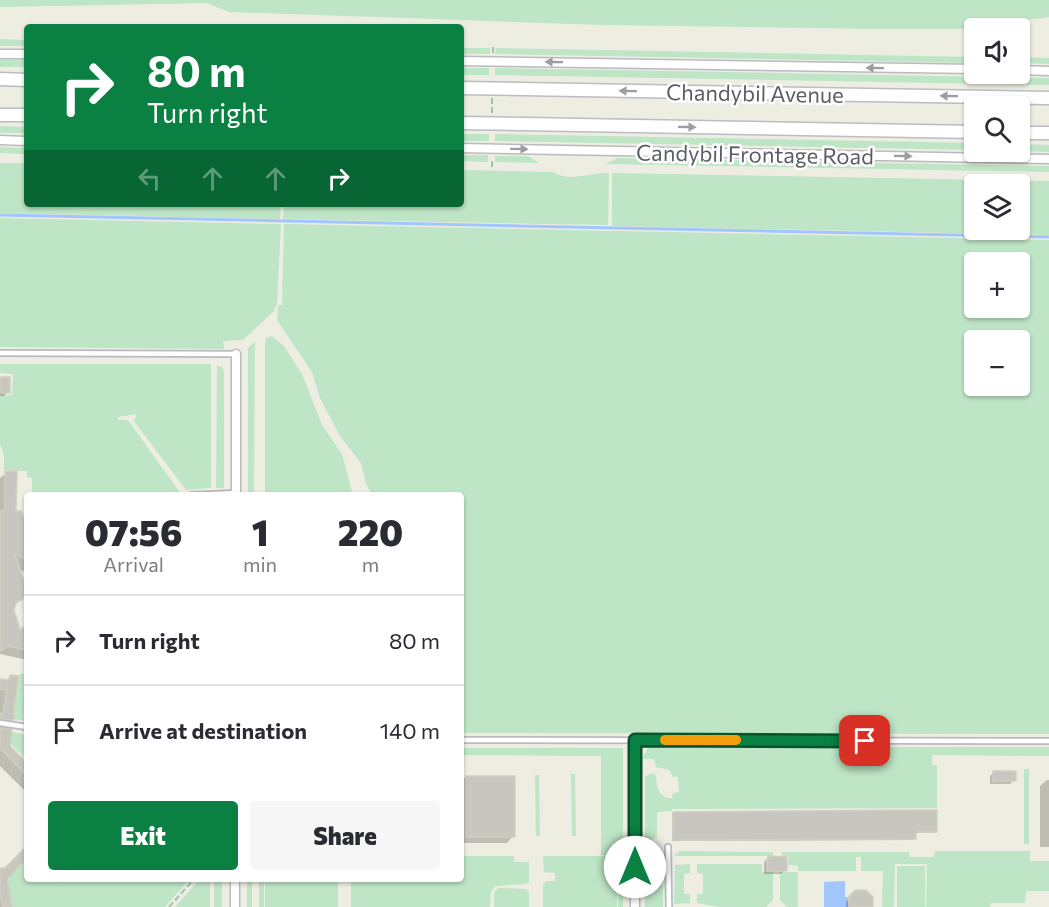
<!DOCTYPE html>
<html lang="en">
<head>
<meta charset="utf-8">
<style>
	body { margin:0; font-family:Commissioner,sans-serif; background:#f7f7f7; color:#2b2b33; height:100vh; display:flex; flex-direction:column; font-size:22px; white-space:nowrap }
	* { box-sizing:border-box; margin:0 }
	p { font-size:20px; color:#7c7c81 }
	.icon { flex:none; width:33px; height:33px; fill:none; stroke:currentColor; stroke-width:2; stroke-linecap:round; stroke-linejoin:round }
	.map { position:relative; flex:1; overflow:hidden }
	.drawer { position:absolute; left:24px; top:492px; width:440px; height:390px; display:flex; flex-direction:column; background:#fff; border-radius:6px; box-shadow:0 2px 4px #0004 }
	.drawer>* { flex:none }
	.guide { position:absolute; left:24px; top:24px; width:440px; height:183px; border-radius:6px; box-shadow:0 2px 4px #0004; background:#0b8043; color:#fff; overflow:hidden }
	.buttons { position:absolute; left:964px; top:18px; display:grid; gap:12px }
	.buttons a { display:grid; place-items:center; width:66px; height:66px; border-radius:6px; background:#fff; box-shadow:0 2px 4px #0004; font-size:30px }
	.pin { position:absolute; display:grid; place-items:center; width:51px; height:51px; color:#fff; margin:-26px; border-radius:12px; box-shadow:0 3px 9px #0006 }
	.me { position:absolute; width:66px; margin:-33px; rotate:0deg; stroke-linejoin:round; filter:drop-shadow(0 0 4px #0008) }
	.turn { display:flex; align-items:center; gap:21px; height:126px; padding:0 24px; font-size:27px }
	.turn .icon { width:78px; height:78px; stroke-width:2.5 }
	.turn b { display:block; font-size:42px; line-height:51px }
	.lanes { display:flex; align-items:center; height:57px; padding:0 24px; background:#0003; justify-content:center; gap:30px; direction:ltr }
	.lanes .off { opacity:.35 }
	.eta { display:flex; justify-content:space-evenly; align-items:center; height:102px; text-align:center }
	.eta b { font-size:36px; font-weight:800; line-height:42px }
	.primary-button { display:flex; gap:12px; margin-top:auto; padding:12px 24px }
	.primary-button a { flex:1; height:69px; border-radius:6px; background:#0b8043; color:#fff; font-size:24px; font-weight:800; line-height:69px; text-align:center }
	.primary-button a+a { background:#f7f7f7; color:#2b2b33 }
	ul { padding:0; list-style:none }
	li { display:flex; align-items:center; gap:18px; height:90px; padding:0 24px; border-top:2px solid #e1e1e2 }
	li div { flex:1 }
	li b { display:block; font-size:22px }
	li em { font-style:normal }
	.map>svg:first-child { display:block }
	.green { fill:#bee5c5; fill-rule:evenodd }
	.water { fill:#a1c6fe }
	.shadow { fill:#0003 }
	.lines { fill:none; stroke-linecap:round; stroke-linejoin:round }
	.stream { stroke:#a1c6fe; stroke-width:3 }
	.building { fill:#c8c7bf; stroke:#d2cfc1; stroke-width:1.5 }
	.lane-casing { stroke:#babbc1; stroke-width:8 }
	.street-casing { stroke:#babbc1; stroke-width:11 }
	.secondary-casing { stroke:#bbbdc3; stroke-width:15 }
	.path { stroke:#98c5ac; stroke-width:2; stroke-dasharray:6 3; stroke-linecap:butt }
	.lane { stroke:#fff; stroke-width:4.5 }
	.street { stroke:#fff; stroke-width:8 }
	.secondary { stroke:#fff; stroke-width:12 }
	.oneway { fill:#9c9ea1 }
	.route-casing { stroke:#07532c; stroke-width:15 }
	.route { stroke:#0b8043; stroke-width:10 }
	.slow { stroke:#f59e0b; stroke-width:10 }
	.labels { text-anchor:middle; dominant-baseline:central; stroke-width:5; stroke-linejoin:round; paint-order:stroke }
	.street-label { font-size:22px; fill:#5a5d63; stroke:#fff }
</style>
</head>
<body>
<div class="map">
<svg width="1049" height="907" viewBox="0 0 1049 907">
	<rect width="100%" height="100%" fill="#edede2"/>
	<path class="green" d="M0,0h1049v17l-90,12h-83l-274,-4 -373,-13 -22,-9 -207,4z
		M0,39l27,1v6h-27z
		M461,48h29v6h-29z
		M496,48l479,9v6l-480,-9z
		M1020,57l29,1v6l-29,-1z
		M0,60h27v7h-27z
		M461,68h28v7h-28z
		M495,68l554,10v7l-554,-10z
		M0,126l27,1v6h-27z
		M461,134h28v7h-28z
		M495,134l480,9v7l-480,-9z
		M1020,144l29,1v7l-29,-1z
		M0,147l27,1v6l-27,-1z
		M461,155h27v7l-27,-1z
		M495,156h33l11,7 -44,-1z
		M617,158l432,8v6l-443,-8z
		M0,163h27v41h254l-1,15 -280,-6z
		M461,170l92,2c17,11 37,0 56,1l-1,52 -325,-6 1,-15h176z
		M612,173l437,8v54l-437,-9zM975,184h45v46h-45z
		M0,218l281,6 -4,80 -4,8 -30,28 -20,1 1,8 -224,-2z
		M284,224l765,16v494l-588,-1 -1,-238h-88l-6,-11 -5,-21 -21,-27 -20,-38 -8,-26 -35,-52 1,-15h4zM975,262h45v46h-45zM975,340h45v46h-45z
		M272,336l12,10 18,28 20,51 20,29 11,41h-88v-150l1,-7z
		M255,341l-1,154h-6v-147z
		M0,364h211v124l-25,2 -53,-70 3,-2 -1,-4 -17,3v3h10l53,74 -149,1v-17l-5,-1v-6l-23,-1v-14l-4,-12v-49h12l1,-21 -13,-1z
		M217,365l5,2 2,4v117h-8z
		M20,674h7v47l-13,-2 -1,-4z
		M12,732l15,3v25l-18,-18z
		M648,747h401v9l-117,-1v10h5v43l-265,1 -1,2 -14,1v25l-8,4 -4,-2v-63l10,-3c2,12 3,26 17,25l1,-5 6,-1 -1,-15h-5l-4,-7 -13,-3 -2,-8h-12z
		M461,748h162v159h-5v-52h-17v-99l-140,-1z
		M1024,769h5v75h-5z
		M571,774h4l1,62h-4z
		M535,775h4l1,61h-4z
		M649,851h9l5,5v5l-8,1v6h8v39h-18v-50h-3l2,-5z
		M679,851l94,1v4h-99z
		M935,851h95v10h19v30h-23l-1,12h-34l-1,4h-64l1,-43h-32l-1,43h-12l1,-36h-22v-14h-5v14h-58v-5l-10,-1 1,-9h-7v-4h127l1,5h24z
		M461,856h53v6h15v20l-4,2 -30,2 -4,6 -1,15h-139v-28h109z
		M543,856h74v51h-74v-22l3,-4h9v-8l-11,-1z
		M27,859v20h163l-25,28h-153l-5,-28z
		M690,864v9l-6,1v20h6v9l-16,1 1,-39z
		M697,864h65v8h11v28l-7,7h-46l-23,-4v-9h6v-20l-6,-1z
		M897,866h28v41h-28z
		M780,872h18v35h-11l-7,-7z
		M200,879h10v28h-35z
		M214,879h8v28h-8z
		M247,879h5v28h-5z
		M259,879h5v28h-5z
		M265,879h73v28h-73z
		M498,888l28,1 3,4v14h-35v-14z"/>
	<path class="water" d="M845,881v16h3l1,10h-25v-25z"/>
	<path class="shadow" d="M0,378l8,14 -4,4h-4z
		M6,473l9,39 12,18v43l-9,-4 3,30 -8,8 6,25 8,-6v34l-27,-6v-176z
		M10,677l2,43 -10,9 6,17 19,19v28l-27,-27v-86l6,1z
		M994,772l20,8 -4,4h-20v-8z
		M513,777v59l-6,7h-47v-65z
		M1047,780h2v67h-9v-61z
		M673,813l263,19 -2,1h-19l-2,7 -241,1v-26z
		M27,848v8l-22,22 5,29h-10v-32z
		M768,858l17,12 -4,4h-17v-12z
		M857,891l13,16h-24v-5z"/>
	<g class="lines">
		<path class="stream" d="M0,215l1049,22"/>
	</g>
	<path class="building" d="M0,377h10v16l-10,-1z
		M5,471h12l-1,40h5l6,15v34l-12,-6 12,37 -5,9 -6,2 -2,8 6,20 7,-5v25l-19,-4 -8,5v-140h5z
		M10,675l9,1 -6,39h1v5l-14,-1 1,-6 2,1 4,-24 -7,-1v-10l9,1z
		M0,728l12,1 -2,17 17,17v13l-27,-28z
		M993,771h23v10h-23z
		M466,776h49v61h-49z
		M918,810h19v22h-21v7l-243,1v-28z
		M27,846v12l-20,21 5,28h-9l-3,-14v-25h5z
		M768,856l19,1v14h-20z
		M856,890h10l7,7v10h-24v-11z"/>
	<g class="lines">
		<g class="lane-casing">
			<path id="lane" d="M0,353l236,1
				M192,495l44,-2
				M0,723l27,4
				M460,740l589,1
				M668,847l1,60"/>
		</g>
		<g class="street-casing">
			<path id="street" d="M0,54h27
				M460,61l515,8
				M1020,70l29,1
				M0,140l27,1
				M460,148l589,11
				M236,495v-141
				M635,740v167
				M235,907v-28"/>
		</g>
		<g class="secondary-casing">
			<path id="secondary" d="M0,79l27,1
				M460,88l589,10
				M0,115h27
				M460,123l515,9
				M1020,133h29"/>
		</g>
		<path class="path" d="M493,53v-9
			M492,113v-15
			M492,167v-9
			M169,907l25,-28"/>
		<use href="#lane" class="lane"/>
		<use href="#street" class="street"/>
		<use href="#secondary" class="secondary"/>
	</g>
	<defs><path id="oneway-solid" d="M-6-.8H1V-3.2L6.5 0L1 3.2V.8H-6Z" transform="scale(1.5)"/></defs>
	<g class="oneway">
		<use href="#oneway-solid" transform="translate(554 62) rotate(-179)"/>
		<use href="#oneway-solid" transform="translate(875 68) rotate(-179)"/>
		<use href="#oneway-solid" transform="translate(628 91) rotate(-179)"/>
		<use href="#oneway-solid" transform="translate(949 96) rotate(-179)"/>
		<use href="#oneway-solid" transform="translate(687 127) rotate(1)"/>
		<use href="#oneway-solid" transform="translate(519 149) rotate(1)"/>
		<use href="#oneway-solid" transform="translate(903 156) rotate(1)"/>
	</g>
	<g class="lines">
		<g class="route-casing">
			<path id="route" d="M635,867v-127l230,1"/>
		</g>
		<use href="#route" class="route"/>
		<path class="slow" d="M665,740h71"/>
	</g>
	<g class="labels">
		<g class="street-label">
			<text transform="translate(755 93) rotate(1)">Chandybil Avenue</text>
			<text transform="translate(755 154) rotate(1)">Candybil Frontage Road</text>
		</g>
	</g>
</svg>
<div class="buttons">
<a><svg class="icon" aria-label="sound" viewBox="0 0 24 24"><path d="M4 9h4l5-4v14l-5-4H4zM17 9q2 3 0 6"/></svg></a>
<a><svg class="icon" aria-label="search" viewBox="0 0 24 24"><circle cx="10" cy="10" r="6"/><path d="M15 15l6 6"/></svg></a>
<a><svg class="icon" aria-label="layers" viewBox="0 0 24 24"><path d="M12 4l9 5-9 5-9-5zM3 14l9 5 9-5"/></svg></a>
<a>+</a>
<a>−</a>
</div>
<div class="pin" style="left:865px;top:741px;background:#d93025"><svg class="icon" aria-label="arrive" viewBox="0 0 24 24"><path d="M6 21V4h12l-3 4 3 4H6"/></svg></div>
<svg class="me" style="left:635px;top:867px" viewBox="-20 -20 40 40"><circle r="19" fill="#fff"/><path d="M0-13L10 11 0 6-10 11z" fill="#0b8043"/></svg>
<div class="guide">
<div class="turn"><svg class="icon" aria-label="right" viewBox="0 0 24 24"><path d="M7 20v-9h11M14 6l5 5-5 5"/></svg><div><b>80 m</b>Turn right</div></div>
<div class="lanes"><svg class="icon off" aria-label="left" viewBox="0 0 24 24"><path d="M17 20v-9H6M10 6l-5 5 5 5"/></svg><svg class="icon off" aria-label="ahead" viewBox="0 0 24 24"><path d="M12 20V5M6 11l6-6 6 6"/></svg><svg class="icon off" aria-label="ahead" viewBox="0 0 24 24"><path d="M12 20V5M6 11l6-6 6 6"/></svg><svg class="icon" aria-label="right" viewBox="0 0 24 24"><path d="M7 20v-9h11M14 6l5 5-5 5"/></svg></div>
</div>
<section class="drawer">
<div class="eta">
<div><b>07:56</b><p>Arrival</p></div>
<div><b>1</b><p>min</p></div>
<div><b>220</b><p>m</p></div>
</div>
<ul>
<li><svg class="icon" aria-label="right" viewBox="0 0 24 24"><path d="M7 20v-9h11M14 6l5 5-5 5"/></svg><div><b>Turn right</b></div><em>80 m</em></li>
<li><svg class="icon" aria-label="arrive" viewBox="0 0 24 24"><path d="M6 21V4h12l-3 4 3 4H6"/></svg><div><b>Arrive at destination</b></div><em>140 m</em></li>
</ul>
<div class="primary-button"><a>Exit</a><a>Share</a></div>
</section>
</div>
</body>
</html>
